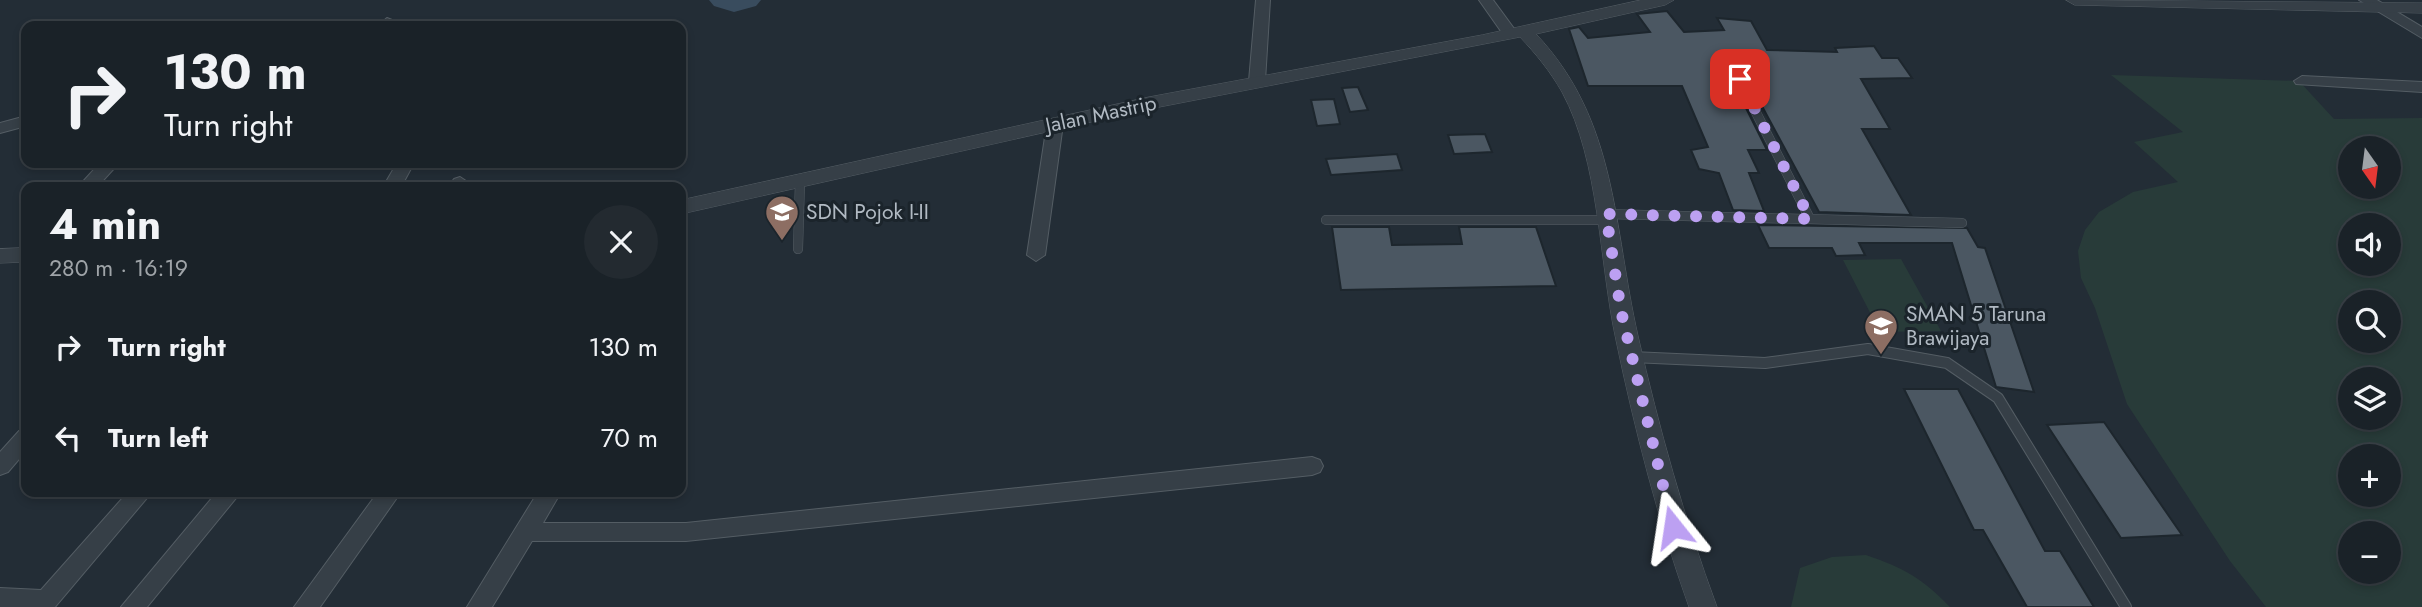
<!DOCTYPE html>
<html lang="en">
<head>
<meta charset="utf-8">
<style>
	body { margin:0; font-family:Jost,sans-serif; background:#232a30; color:#f1f3f6; height:100vh; display:flex; flex-direction:column; font-size:26px; white-space:nowrap }
	* { box-sizing:border-box; margin:0 }
	p { font-size:23px; color:#9fa4a8 }
	.icon { flex:none; width:38px; height:38px; fill:none; stroke:currentColor; stroke-width:2; stroke-linecap:round; stroke-linejoin:round }
	.map { position:relative; flex:1; overflow:hidden }
	.panel { position:absolute; left:21px; top:182px; width:665px; height:315px; display:flex; flex-direction:column; background:#1a2228; border-radius:14px; box-shadow:0 4px 10px #0003,0 0 0 2px #383f45 }
	.panel>* { flex:none }
	.guide { position:absolute; left:21px; top:21px; width:665px; height:147px; border-radius:14px; box-shadow:0 4px 10px #0003,0 0 0 2px #383f45; background:#1a2228; color:#f1f3f6; overflow:hidden }
	.needle { width:46px; rotate:166deg }
	.controls { position:absolute; left:2338px; top:136px; display:grid; gap:14px }
	.controls a { display:grid; place-items:center; width:63px; height:63px; border-radius:50%; background:#1a2228; box-shadow:0 4px 10px #0003,0 0 0 2px #383f45; font-size:35px }
	.pin { position:absolute; display:grid; place-items:center; width:60px; height:60px; color:#fff; margin:-30px; border-radius:14px; box-shadow:0 4px 10px #0006 }
	.me { position:absolute; width:77px; margin:-38px; rotate:345deg; stroke-linejoin:round; filter:drop-shadow(0 0 5px #0008) }
	.turn { display:flex; align-items:center; gap:24px; height:147px; padding:0 28px; font-size:32px }
	.turn .icon { width:91px; height:91px; stroke-width:2.5 }
	.turn b { display:block; font-size:49px; line-height:60px }
	.round { display:grid; place-items:center; flex:none; width:74px; height:74px; border-radius:37px; background:#232a30 }
	.head { display:flex; align-items:center; justify-content:space-between; height:119px; padding:0 28px }
	h1 { font-size:42px; font-weight:700; line-height:52px }
	ul { padding:0; list-style:none }
	li { display:flex; align-items:center; gap:21px; height:91px; padding:0 28px }
	li div { flex:1 }
	li b { display:block; font-size:26px }
	li em { font-style:normal }
	.map>svg:first-child { display:block }
	.green { fill:#283b39; fill-rule:evenodd }
	.lines { fill:none; stroke-linecap:round; stroke-linejoin:round }
	.river { fill:#394c5e; fill-rule:evenodd }
	.building { fill:#4b5762; stroke:#1d262d; stroke-width:2 }
	.service-far1-casing { stroke:#545d64; stroke-width:10 }
	.service-casing { stroke:#545d64; stroke-width:12 }
	.minor-casing { stroke:#545d64; stroke-width:2 }
	.tertiary-casing { stroke:#545d64; stroke-width:1 }
	.service-far1 { stroke:#363f47; stroke-width:9 }
	.service { stroke:#363f47; stroke-width:10 }
	.minor { fill:#363f47; fill-rule:evenodd }
	.tertiary { fill:#363f47; fill-rule:evenodd }
	.route { stroke:#bca0f2; stroke-width:12; stroke-dasharray:0 21.6 }
	.labels { text-anchor:middle; dominant-baseline:central; stroke-width:6; stroke-linejoin:round; paint-order:stroke }
	.street-label { font-size:21px; fill:#b1bac3; stroke:#1b242b }
	.poi-label { font-size:21px; fill:#b1bac3; stroke:#1b242b; text-anchor:start }
</style>
</head>
<body>
<div class="map">
<svg width="2422" height="607" viewBox="0 0 2422 607">
	<rect width="100%" height="100%" fill="#232d36"/>
	<path class="green" d="M2111,75l188,6 35,38 88,-1v489h-156l-36,-46 -103,-157 -32,-96 -14,-30 -3,-27 7,-21 14,-18 34,-20 45,-10 -44,-40 49,-10zM2350,149h39v38h-39zM2350,226h39v38h-39zM2350,303h39v38h-39zM2350,380h39v38h-39zM2350,457h39v38h-39zM2350,534h39v38h-39z
		M1901,259l40,72 -61,1 -37,-72z
		M1866,555c38,13 56,23 84,52h-159l9,-39 32,-11z"/>
	<g class="lines">
		<path class="river" d="M709,0h52l-5,6 -22,6 -20,-6z"/>
	</g>
	<path class="building" d="M1667,11l17,21 40,-2 -7,-12 34,3 16,29 70,2 -2,-4 39,-2 8,12h16l14,20 -51,1 29,50h-28l49,86 -92,-3 -83,-154 -6,-4 -6,4v6l43,86h-19l11,23h-10l15,38 -31,-1 -14,-37 -20,-4 -8,-19 17,-3 -26,-61h-94l-19,-57 10,-2 9,11 62,-6 -13,-18z
		M1358,87l10,23 -18,2 -8,-24z
		M1334,99l6,25 -23,2 -6,-26z
		M1485,134l7,18 -38,2 -6,-19z
		M1397,154l5,16 -71,5 -5,-16z
		M1758,225l209,3 11,19 7,1 49,144 -38,-5 -44,-144h-93l6,12 -29,1 -4,-8h-63z
		M1332,227h57l3,18 70,-1 -3,-17h77l20,59 -215,4z
		M1904,389h54l87,162h15l34,56h-67l-44,-77h-9z
		M2104,422l78,113 -61,3 -74,-113z"/>
	<g class="lines">
		<g class="service-far1-casing">
			<path id="service-far1" d="M1730,61l80,158
				M1606,214l356,9
				M1326,220h281
				M798,249l2,-68"/>
		</g>
		<g class="service-casing">
			<path id="service" d="M1632,357l133,6 103,-14 79,14 51,35 128,209"/>
		</g>
		<g class="minor-casing">
			<path id="minor" d="M1256,0h14l-5,81 -8,5 -8,-5z
				M1479,0h14l25,34 -3,3h-10z
				M2359,0h18l45,27v11z
				M387,18l5,2v6h-14z
				M2302,76l120,6v10l-126,-8 -2,-3z
				M26,116v10l-26,7v-10z
				M1055,119l8,5 -18,131 -9,6 -9,-6 20,-131z
				M100,163h19l-22,24h-19z
				M397,163h17l-13,24h-18z
				M460,177l9,6 -3,4h-18l6,-8z
				M26,429v22l-18,21 -8,3v-23l19,-21z
				M1312,457l8,3 3,6 -3,6 -8,3 -626,66h-154l-40,66h-25l71,-115h23l-18,31h143z
				M128,492h24l-97,115h-55v-19l41,2z
				M217,492h24l-94,115h-26z
				M378,492h23l-81,115h-26z"/>
		</g>
		<g class="tertiary-casing">
			<path id="tertiary" d="M1641,0h33l-9,5 -129,29c82,87 77,192 102,302 21,92 46,182 79,271h-28c-31,-87 -54,-176 -73,-267 -17,-78 -16,-178 -54,-248 -12,-21 -26,-38 -42,-55l-371,72 -468,105v-14l468,-103 333,-62z
				M2066,0l356,3v10l-347,-8z
				M26,248v14l-26,1v-14z"/>
		</g>
		<use href="#service-far1" class="service-far1"/>
		<use href="#service" class="service"/>
		<use href="#minor" class="minor"/>
		<use href="#tertiary" class="tertiary"/>
	</g>
	<g class="lines">
		<path class="route" d="M1673,527l-52,-216 -15,-97 204,5 -70,-140"/>
	</g>
	<defs>
		<g id="school-pin" transform="scale(1.75)"><path d="M0 17L-7.5 6A9.5 9.5 0 1 1 7.5 6Z" fill="#8d6e63" stroke="#1b242b"/><path d="M0-5L7-2L0 1L-7-2ZM-4 1L0 2.5L4 1V4Q0 6-4 4Z" fill="#fff"/></g>
	</defs>
	<g fill-rule="evenodd">
		<use href="#school-pin" x="782" y="212"/>
		<use href="#school-pin" x="1881" y="326"/>
	</g>
	<g class="labels">
		<g class="street-label">
			<text transform="translate(1101 114) rotate(-12)">Jalan Mastrip</text>
		</g>
		<g class="poi-label">
			<text x="806" y="212">SDN Pojok I-II</text>
			<text x="1906" y="314">SMAN 5 Taruna<tspan x="1906" dy="24">Brawijaya</tspan></text>
		</g>
	</g>
</svg>
<div class="controls">
<a><svg class="needle" viewBox="-14 -14 28 28"><path d="M0-13l5 13h-10z" fill="#e53935"/><path d="M0 13l5-13h-10z" fill="#9fa4a8"/></svg></a>
<a><svg class="icon" aria-label="sound" viewBox="0 0 24 24"><path d="M4 9h4l5-4v14l-5-4H4zM17 9q2 3 0 6"/></svg></a>
<a><svg class="icon" aria-label="search" viewBox="0 0 24 24"><circle cx="10" cy="10" r="6"/><path d="M15 15l6 6"/></svg></a>
<a><svg class="icon" aria-label="layers" viewBox="0 0 24 24"><path d="M12 4l9 5-9 5-9-5zM3 14l9 5 9-5"/></svg></a>
<a>+</a>
<a>−</a>
</div>
<div class="pin" style="left:1740px;top:79px;background:#d93025"><svg class="icon" aria-label="arrive" viewBox="0 0 24 24"><path d="M6 21V4h12l-3 4 3 4H6"/></svg></div>
<svg class="me" style="left:1673px;top:527px" viewBox="-20 -20 40 40"><path d="M0-17L14 15 0 8-14 15z" fill="#bca0f2" stroke="#fff" stroke-width="4"/></svg>
<div class="guide">
<div class="turn"><svg class="icon" aria-label="right" viewBox="0 0 24 24"><path d="M7 20v-9h11M14 6l5 5-5 5"/></svg><div><b>130 m</b>Turn right</div></div>
</div>
<section class="panel">
<div class="head"><div><h1>4 min</h1><p>280 m · 16:19</p></div><a class="round"><svg class="icon" aria-label="close" viewBox="0 0 24 24"><path d="M6 6l12 12M18 6L6 18"/></svg></a></div>
<ul>
<li><svg class="icon" aria-label="right" viewBox="0 0 24 24"><path d="M7 20v-9h11M14 6l5 5-5 5"/></svg><div><b>Turn right</b></div><em>130 m</em></li>
<li><svg class="icon" aria-label="left" viewBox="0 0 24 24"><path d="M17 20v-9H6M10 6l-5 5 5 5"/></svg><div><b>Turn left</b></div><em>70 m</em></li>
</ul>
</section>
</div>
</body>
</html>
